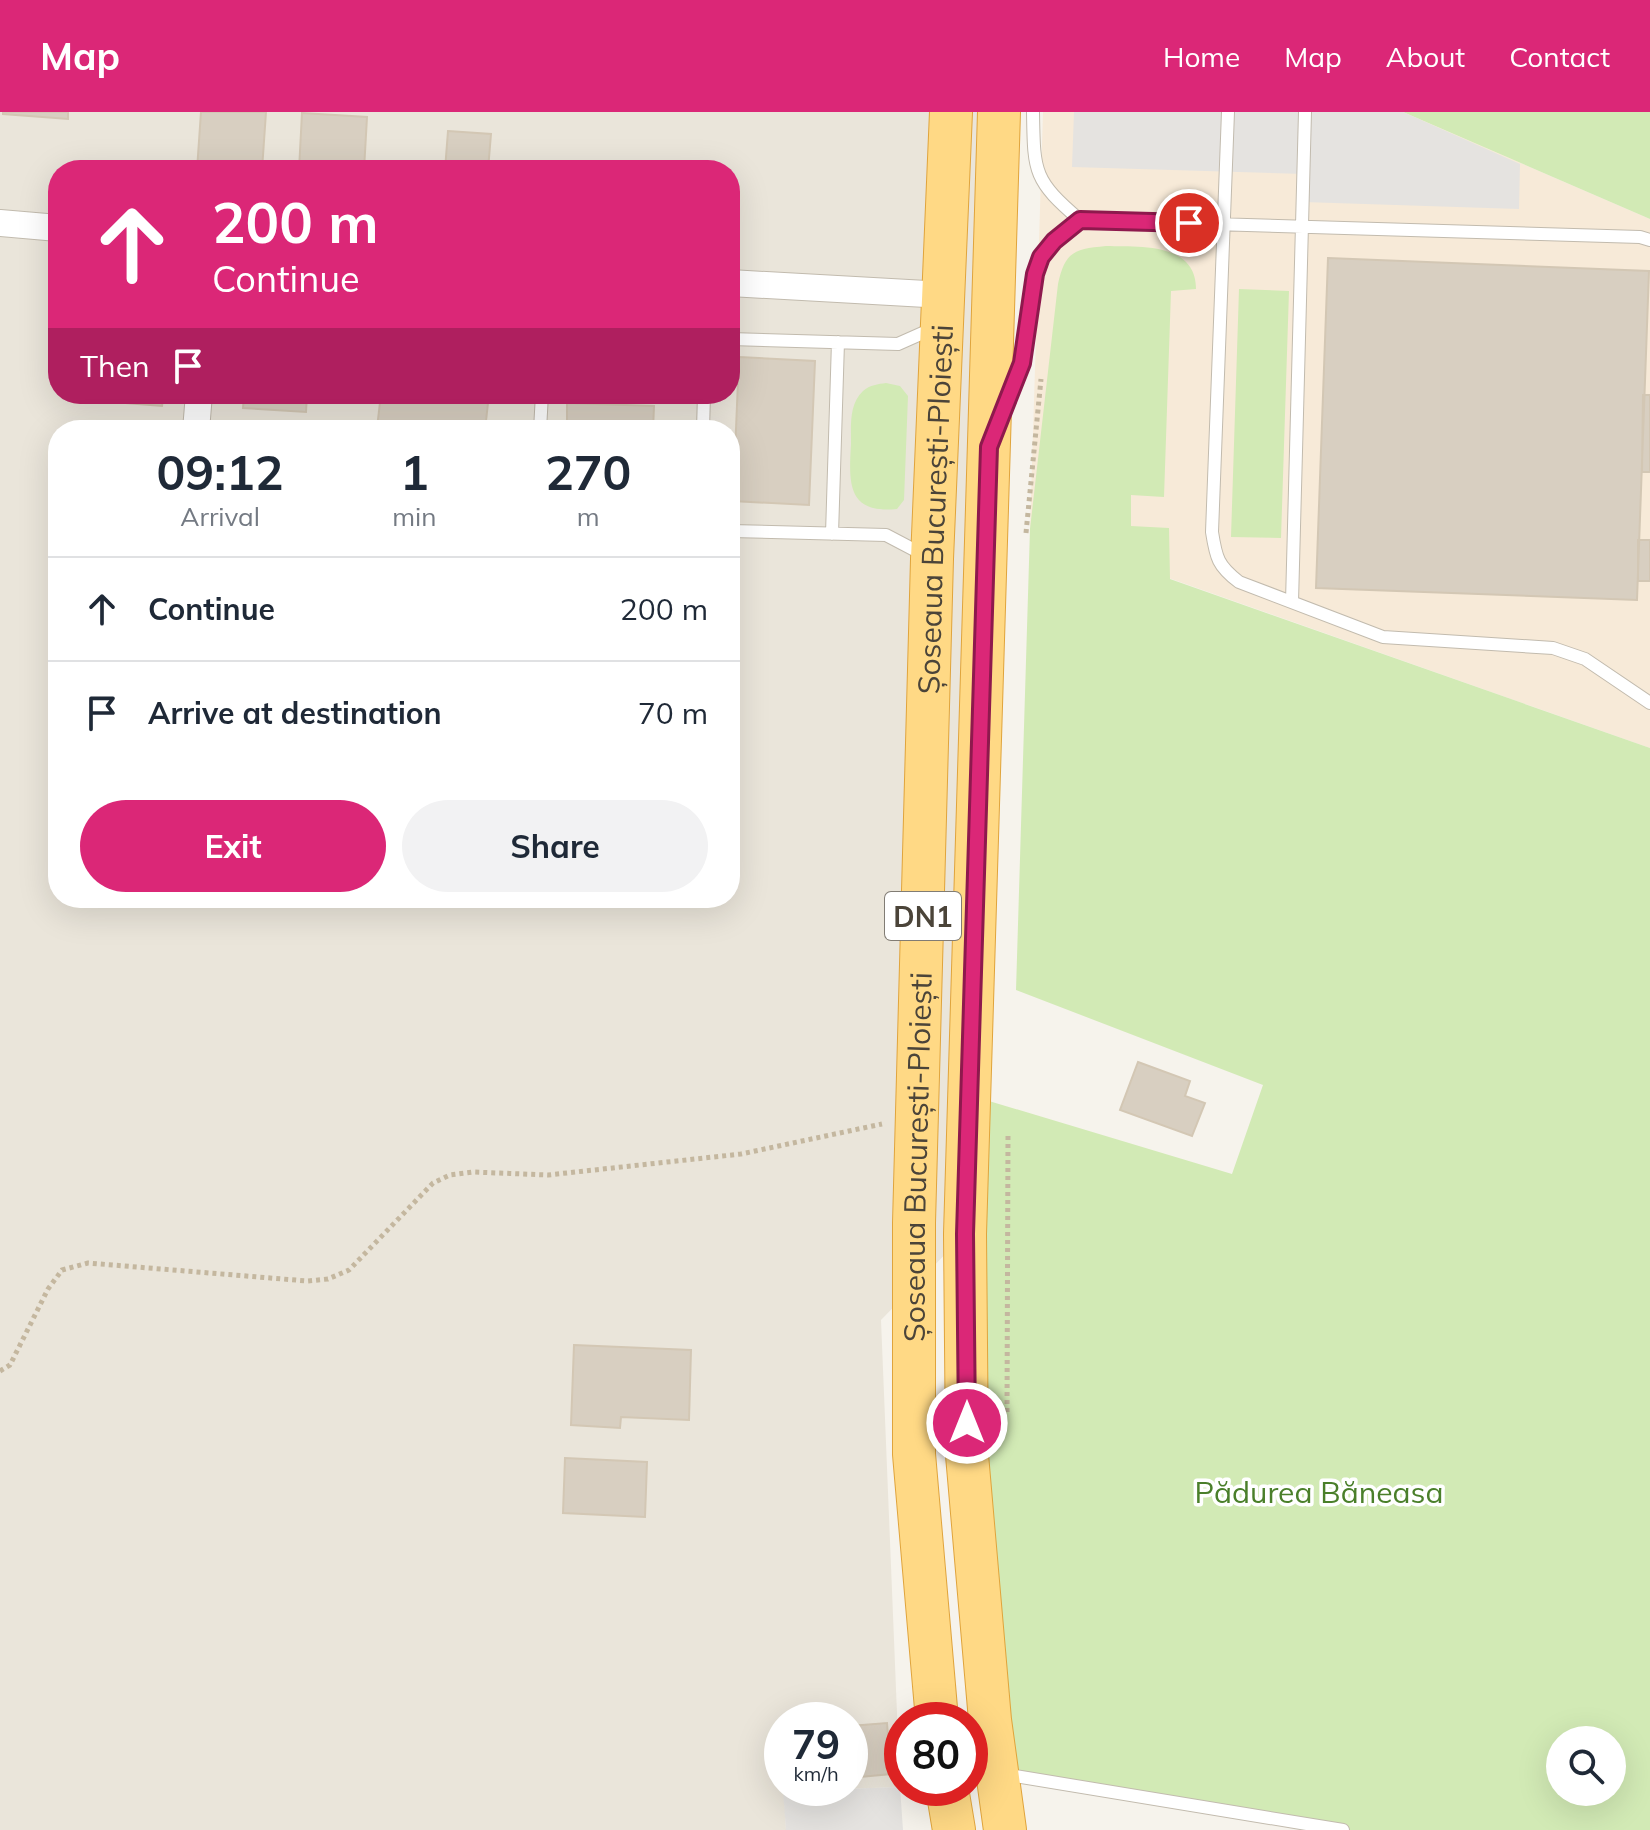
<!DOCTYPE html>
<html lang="en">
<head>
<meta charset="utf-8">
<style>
	body { margin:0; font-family:Mulish,sans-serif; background:#f2f2f3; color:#1f2937; height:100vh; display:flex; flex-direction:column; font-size:30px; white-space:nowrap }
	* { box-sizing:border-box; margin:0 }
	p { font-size:26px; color:#747a83 }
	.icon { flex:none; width:44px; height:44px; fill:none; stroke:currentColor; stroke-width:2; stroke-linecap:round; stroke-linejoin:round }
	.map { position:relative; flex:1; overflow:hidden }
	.panel { position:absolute; left:48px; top:308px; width:692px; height:488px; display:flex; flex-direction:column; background:#fff; border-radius:32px; box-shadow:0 8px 32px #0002 }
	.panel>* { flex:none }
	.banner { position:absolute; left:48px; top:48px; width:692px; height:244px; border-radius:32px; box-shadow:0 8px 32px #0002; background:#db2777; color:#fff; overflow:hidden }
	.controls { position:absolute; left:1546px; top:1614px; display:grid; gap:16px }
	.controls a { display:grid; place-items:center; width:80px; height:80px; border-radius:50%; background:#fff; box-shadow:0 8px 32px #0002; font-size:40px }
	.speed { position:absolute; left:764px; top:1590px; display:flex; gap:16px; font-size:40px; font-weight:700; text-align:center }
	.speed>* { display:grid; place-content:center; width:104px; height:104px; border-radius:50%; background:#fff; box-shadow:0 8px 32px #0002; line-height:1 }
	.speed small { font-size:20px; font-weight:400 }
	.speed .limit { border:12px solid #d22; background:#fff; color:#111 }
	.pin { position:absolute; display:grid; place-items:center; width:68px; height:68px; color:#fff; margin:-34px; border:4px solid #fff; border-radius:50%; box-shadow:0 2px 8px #0007 }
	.me { position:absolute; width:88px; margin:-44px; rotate:0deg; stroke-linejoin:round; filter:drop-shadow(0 0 6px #0008) }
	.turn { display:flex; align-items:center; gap:28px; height:168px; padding:0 32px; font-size:36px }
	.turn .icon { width:104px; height:104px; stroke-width:2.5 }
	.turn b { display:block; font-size:56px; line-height:68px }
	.then { display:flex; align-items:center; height:76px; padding:0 32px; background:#0003; gap:16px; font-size:30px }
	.eta { display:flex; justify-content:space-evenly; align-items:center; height:136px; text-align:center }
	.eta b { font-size:48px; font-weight:700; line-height:56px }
	.cta { display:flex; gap:16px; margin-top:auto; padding:16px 32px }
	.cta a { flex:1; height:92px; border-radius:48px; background:#db2777; color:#fff; font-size:32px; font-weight:700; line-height:92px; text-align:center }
	.cta a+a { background:#f2f2f3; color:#1f2937 }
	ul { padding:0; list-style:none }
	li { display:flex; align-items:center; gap:24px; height:104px; padding:0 32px; border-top:2px solid #e0e1e3 }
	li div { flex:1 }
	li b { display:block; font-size:30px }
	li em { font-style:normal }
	header { display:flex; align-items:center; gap:48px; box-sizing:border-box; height:112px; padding:0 40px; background:#db2777; color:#fff }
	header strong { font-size:38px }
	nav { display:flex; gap:44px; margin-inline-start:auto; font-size:28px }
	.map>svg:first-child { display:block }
	.residential { fill:#eae5da; fill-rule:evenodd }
	.commercial { fill:#f7ead8 }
	.green { fill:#d2eab5; fill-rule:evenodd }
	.parking { fill:#e5e3e0 }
	.building { fill:#d8cfc1; stroke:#d3c7b4; stroke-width:2 }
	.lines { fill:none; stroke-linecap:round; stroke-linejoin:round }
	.service-casing { stroke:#c2bbae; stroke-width:14 }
	.minor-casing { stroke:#c2bbae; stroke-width:28 }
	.trunk-casing { stroke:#e0a43c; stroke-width:44 }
	.path { stroke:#c4b79f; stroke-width:5; stroke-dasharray:4 4; stroke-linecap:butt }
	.service { stroke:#fff; stroke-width:12 }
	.minor { stroke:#fff; stroke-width:26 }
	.trunk { stroke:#ffd985; stroke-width:42 }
	.route-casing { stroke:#8e194d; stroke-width:20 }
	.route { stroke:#db2777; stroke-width:14 }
	.labels { text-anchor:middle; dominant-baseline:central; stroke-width:7; stroke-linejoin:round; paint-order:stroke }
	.shield { fill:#fff; stroke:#817c74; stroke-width:2 }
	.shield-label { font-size:28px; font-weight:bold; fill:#4b4439 }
	.street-label { font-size:30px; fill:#4b4439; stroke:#fff }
	.park-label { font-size:30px; fill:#4a7f2a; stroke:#fff }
</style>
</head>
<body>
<header>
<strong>Map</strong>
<nav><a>Home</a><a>Map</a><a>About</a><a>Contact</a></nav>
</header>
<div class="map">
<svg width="1650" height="1718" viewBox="0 0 1650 1718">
	<rect width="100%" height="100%" fill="#f6f3ec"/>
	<path class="residential" d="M0,0h999l-34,1122 -84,86 19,467 -116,4 2,39h-786zM58,58h672v224h-672zM58,318h672v468h-672zM782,1608h68v68h-68z"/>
	<path class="commercial" d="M1043,0h360l247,107v529l-620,-219z"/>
	<path class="green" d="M1403,0h247v107z
		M1106,134c33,1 90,-4 90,43l-25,2 -7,206 -33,-2v31l38,2 1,51 480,169v1082h-307l-347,-57 -27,-678 263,79 31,-89 -247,-95 14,-461 28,-245c7,-33 17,-35 48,-38zM1560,1628h52v52h-52z
		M1239,177l50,2 -8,247 -50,-1z
		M886,271l14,3 8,10 -4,104 -7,9c-51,5 -48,-28 -46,-65 0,-19 -2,-40 12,-53 7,-6 15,-7 23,-8z"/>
	<path class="parking" d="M1074,0h329l117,52 -1,45 -216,-7 1,-28 -232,-7z
		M900,1675l3,43h-117l-3,-39z"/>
	<path class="building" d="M3,0h65v7l-65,-5z
		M201,0h65l-4,58h-65z
		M302,1l65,4 -3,53h-65z
		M448,19l43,3 -3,36h-43z
		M506,49l49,3 -1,6h-49z
		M1328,146l321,13 -12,329 -321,-12z
		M739,245l76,4 -6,144 -76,-4z
		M102,282h62l-2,12 -61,-5z
		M244,282h63l-1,18 -63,-4z
		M381,282h108l-4,36 -108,-2z
		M1643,283h7v77h-8z
		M567,291l87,3 -1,24h-86z
		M1638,428h12v41h-12z
		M1138,950l52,19 -5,15 20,7 -13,33 -72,-26z
		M574,1233l117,5 -2,70 -68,-3 -1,11 -49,-3z
		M565,1346l82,4 -2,55 -82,-4z
		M887,1611l4,51 -41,4v-52z"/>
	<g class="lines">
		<g class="service-casing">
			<path id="service" d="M1228,0l-16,420c4,26 6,34 27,50l144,55 170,11 32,11 65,44
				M1080,108l560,17 10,3
				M730,227l168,5 36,-16
				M1006,291c5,-13 12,-27 16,-41 16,-67 -7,-94 58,-142 -47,-40 -46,-48 -47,-108
				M540,318l2,-36
				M703,318l1,-36
				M730,419l156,4 40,21
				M832,422l6,-192
				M1292,490l13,-490
				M1003,1662l340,56"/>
		</g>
		<g class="minor-casing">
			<path id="minor" d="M0,111l58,5
				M730,171l214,12
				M196,318l3,-36"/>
		</g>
		<g class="trunk-casing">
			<g id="trunk">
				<path d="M999,0l-34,1122 2,221 23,265 15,110"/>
				<path id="s1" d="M937,1608l-23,-266v-231l18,-664 19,-447"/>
				<path d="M947,1676l7,42"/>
			</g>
		</g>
		<path class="path" d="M1026,421l15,-154
			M0,1259l10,-6 38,-76 14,-19 26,-7 219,18 21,-2 21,-9 84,-87 17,-8 23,-3 75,3 193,-21 141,-30
			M1007,1300l1,-278"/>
		<use href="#service" class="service"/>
		<use href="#minor" class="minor"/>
		<use href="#trunk" class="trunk"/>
	</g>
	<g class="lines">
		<g class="route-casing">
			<path id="route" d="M967,1311l-2,-189 24,-787 33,-84 13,-89 6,-17 13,-16 26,-21 109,3"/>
		</g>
		<use href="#route" class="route"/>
	</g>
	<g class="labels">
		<rect class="shield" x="885" y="780" width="76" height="48" rx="6"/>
		<g class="shield-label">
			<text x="923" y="804">DN1</text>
		</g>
		<g class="street-label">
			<text stroke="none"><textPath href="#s1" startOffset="1212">Șoseaua București-Ploiești</textPath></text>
			<text stroke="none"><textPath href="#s1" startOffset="564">Șoseaua București-Ploiești</textPath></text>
		</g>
		<g class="park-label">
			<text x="1319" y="1380">Pădurea Băneasa</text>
		</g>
	</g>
</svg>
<div class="controls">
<a><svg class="icon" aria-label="search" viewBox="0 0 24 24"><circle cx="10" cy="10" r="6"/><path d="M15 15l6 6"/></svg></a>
</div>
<div class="speed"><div>79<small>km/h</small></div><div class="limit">80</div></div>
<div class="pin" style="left:1189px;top:111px;background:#d93025"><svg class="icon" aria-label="arrive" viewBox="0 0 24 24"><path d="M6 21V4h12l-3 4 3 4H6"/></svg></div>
<svg class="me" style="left:967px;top:1311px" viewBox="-20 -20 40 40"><circle r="17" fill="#db2777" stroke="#fff" stroke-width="3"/><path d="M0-11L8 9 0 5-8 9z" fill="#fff"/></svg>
<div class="banner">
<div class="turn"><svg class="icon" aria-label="ahead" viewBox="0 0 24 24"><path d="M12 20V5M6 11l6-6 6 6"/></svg><div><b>200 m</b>Continue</div></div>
<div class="then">Then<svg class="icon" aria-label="arrive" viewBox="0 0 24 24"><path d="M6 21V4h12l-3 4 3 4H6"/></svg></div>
</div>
<section class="panel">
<div class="eta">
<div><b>09:12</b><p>Arrival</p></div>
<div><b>1</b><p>min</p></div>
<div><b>270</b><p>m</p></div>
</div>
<ul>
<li><svg class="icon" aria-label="ahead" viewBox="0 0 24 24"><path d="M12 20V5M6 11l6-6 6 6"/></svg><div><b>Continue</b></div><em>200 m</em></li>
<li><svg class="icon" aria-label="arrive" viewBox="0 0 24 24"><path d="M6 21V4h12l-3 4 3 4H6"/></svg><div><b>Arrive at destination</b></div><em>70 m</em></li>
</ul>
<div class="cta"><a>Exit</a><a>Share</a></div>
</section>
</div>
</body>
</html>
